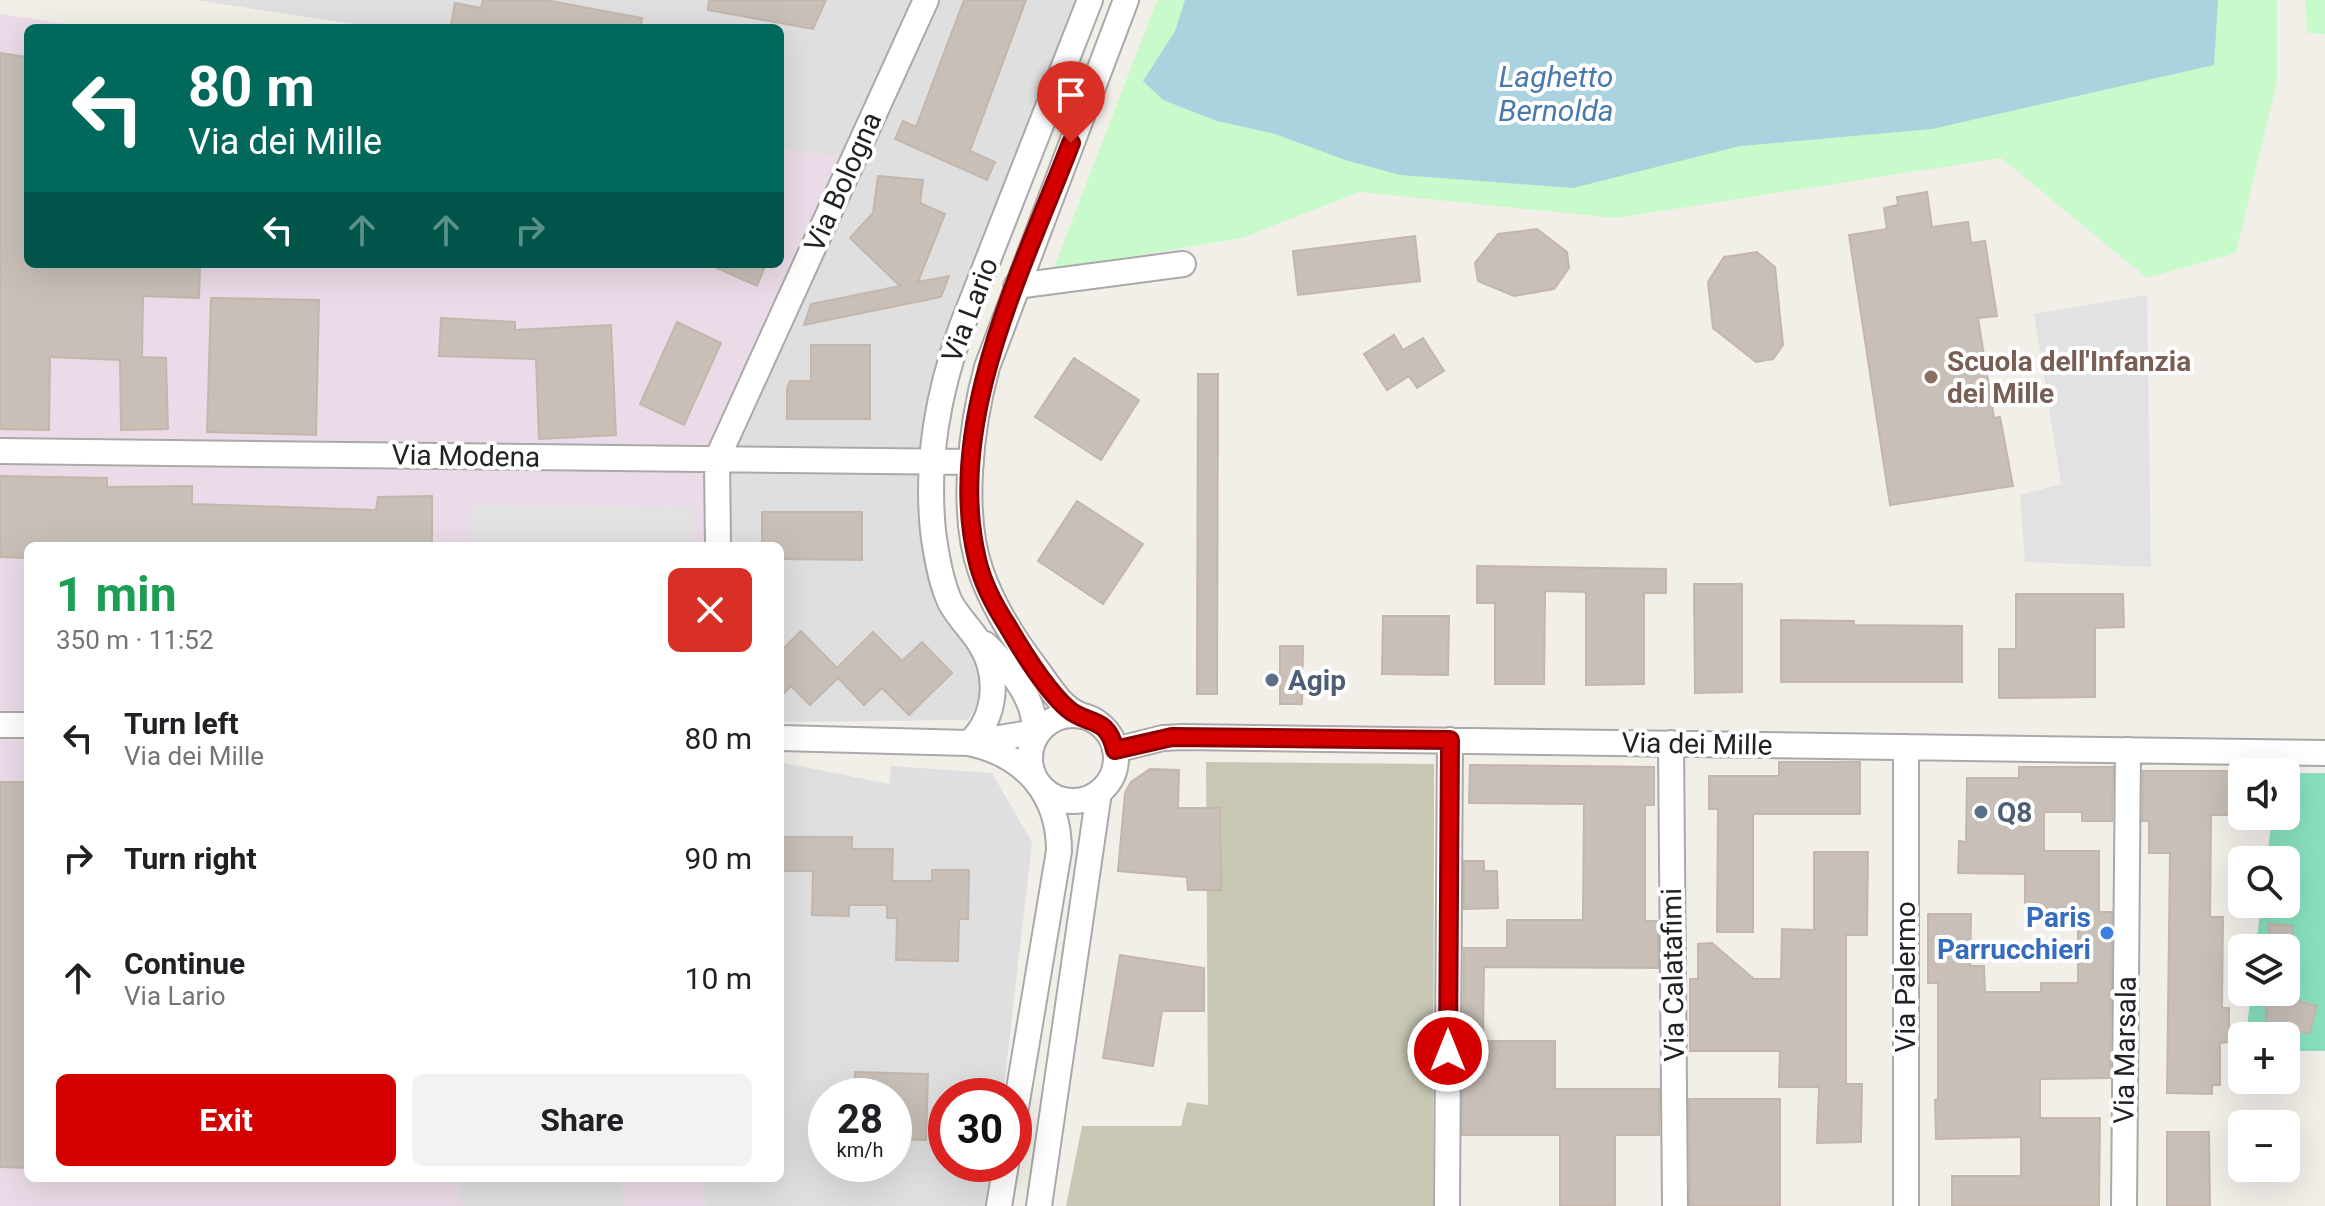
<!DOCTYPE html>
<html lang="en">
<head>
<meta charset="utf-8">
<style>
	body { margin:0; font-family:Roboto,sans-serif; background:#f2f2f2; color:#202124; height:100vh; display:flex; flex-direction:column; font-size:30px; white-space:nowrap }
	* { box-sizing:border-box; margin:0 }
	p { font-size:26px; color:#757577 }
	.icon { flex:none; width:44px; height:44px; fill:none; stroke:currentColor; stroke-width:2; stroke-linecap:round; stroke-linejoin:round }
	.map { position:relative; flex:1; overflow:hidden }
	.drawer { position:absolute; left:24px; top:542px; width:760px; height:640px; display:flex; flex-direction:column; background:#fff; border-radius:12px; box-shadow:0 8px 32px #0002 }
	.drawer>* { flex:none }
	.hud { position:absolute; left:24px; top:24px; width:760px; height:244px; border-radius:12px; box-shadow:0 8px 32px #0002; background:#00695c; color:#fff; overflow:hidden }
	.controls { position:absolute; left:2228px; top:758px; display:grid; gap:16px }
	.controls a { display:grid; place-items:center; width:72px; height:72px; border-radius:12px; background:#fff; box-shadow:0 8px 32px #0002; font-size:40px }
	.speed { position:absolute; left:808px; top:1078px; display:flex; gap:16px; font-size:40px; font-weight:700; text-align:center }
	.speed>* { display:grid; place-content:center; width:104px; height:104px; border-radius:50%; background:#fff; box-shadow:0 8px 32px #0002; line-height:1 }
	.speed small { font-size:20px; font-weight:400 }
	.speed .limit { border:12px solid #d22; background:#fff; color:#111 }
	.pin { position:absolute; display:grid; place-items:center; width:68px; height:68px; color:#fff; margin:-82px -34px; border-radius:50% 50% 50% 0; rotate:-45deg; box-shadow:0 0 8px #0007 }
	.pin .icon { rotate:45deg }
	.me { position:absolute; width:88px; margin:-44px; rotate:0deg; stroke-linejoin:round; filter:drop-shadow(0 0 6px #0008) }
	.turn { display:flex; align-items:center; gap:28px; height:168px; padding:0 32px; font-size:36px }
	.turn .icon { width:104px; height:104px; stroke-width:2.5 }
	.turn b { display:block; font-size:56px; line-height:68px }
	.lanes { display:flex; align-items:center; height:76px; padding:0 32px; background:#0003; justify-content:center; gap:40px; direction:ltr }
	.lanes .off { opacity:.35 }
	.round { display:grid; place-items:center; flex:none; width:84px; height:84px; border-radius:12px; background:#f2f2f2 }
	.head { display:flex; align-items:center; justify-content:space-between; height:136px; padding:0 32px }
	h1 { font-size:48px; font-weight:700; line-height:60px; color:#1e9e55 }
	.primary-button { display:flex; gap:16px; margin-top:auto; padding:16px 32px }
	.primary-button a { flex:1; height:92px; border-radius:12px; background:#d40000; color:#fff; font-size:32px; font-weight:700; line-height:92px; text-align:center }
	.primary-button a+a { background:#f2f2f2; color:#202124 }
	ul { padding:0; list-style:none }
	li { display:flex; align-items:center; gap:24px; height:120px; padding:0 32px }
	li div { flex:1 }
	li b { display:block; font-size:30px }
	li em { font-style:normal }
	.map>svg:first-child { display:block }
	.residential { fill:#e0dfdf; fill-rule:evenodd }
	.industrial { fill:#ebdbe8 }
	.construction { fill:#c7c7b4 }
	.park { fill:#c8facc }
	.pitch { fill:#88e0be }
	.parking { fill:#e2e2e2 }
	.water { fill:#aad3df }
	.building { fill:#c7bfb8; stroke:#c4b6ab; stroke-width:2 }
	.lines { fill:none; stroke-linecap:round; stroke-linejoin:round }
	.minor-casing { stroke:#a9a9a9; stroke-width:28 }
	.minor { stroke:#fff; stroke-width:24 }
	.route-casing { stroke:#8a0000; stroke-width:20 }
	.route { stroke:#d40000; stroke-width:14 }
	.education-dot { fill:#8d6e63; stroke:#fff; stroke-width:3 }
	.service-dot { fill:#5c6f8a; stroke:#fff; stroke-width:3 }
	.shop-dot { fill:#3f7fe0; stroke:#fff; stroke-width:3 }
	.labels { text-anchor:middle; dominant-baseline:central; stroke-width:8; stroke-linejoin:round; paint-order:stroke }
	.street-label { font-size:28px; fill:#222; stroke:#fff }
	.education-label { font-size:28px; font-weight:bold; fill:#785e54; stroke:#fff; text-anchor:start }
	.service-label { font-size:28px; font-weight:bold; fill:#4e5e75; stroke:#fff; text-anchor:start }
	.shop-label { font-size:28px; font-weight:bold; fill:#366cbe; stroke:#fff; text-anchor:end }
	.water-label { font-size:30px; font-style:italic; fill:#4a7aab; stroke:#fff }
</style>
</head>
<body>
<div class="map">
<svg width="2325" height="1206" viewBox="0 0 2325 1206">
	<rect width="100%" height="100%" fill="#f2efe9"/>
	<path class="residential" d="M195,0h882l-135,348 -21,85 -4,46 4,40 47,120 13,46 -4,20 -9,15 -188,2v-176h-76l6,-85 132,-303 -62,-9v-121h-401z
		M780,762l109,22 2,-18 101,7 40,69 -29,254h-57v68h49l-5,42h-284l-3,-28h77zM826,1096h68v68h-68z
		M457,1178l165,4 4,24h-164z"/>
	<path class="industrial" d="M0,14l93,14h-65v236h752v-115l63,9 -133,303 -6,85h-676v632h429l5,28h-462z
		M545,1178h158l3,28h-80l-4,-24z"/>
	<path class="construction" d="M1206,762l228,2 -1,442h-367l16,-80h99l6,-24 21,3z"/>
	<path class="park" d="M1157,0h1120v81l-41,172 -89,25 -146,-120 -385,60 -257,-26 -117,46 -189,32z
		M2305,0h20v34l-18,-1z"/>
	<path class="pitch" d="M2286,773h39v278h-39v-15h-40l5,-44h35v-44h-30l5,-44h25v-44h-19l5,-44h14z"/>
	<path class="parking" d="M2147,295l4,272 -126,-5 -5,-67 41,-11 -27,-170z
		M472,505l220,2v39h-220z"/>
	<path class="water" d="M1185,0h1033l-4,65 -282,64 -192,17 -167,42 -173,-13 -55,-15 -70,-26 -58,-13 -54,-21 -20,-19 32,-50z"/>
	<path class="building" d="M483,0h62l97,18 -1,10h-176l-14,-3 4,-22 26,5z
		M709,0h117l-13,29 -105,-19z
		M964,0h62l-56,151 25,11 -8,18 -92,-41 8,-18 13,6z
		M0,53l28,4v207l172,1 -1,33 -56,-2 -1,61 24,1 2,71 -47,1 -1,-70 -70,-3 -1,73 -49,-1z
		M878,176l45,4 -3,23 25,11 -27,68 31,-6 -8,21 -137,28 7,-21 89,-18 -50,-48 23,-25z
		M1927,192l5,35 36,-5 3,21 14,-2 12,75 -19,2 16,100 6,-1 13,69 -123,19 -41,-270 38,-6 -3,-21 14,-3 -1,-8z
		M1537,229l30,23 2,16 -15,21 -40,7 -36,-15 -3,-18 23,-29z
		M1415,236l5,45 -122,14 -5,-44z
		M1757,252l18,15 8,78 -10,14 -17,3 -43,-34 -5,-46 16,-25z
		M708,264h58l-9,22z
		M211,298l108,2 -3,135 -109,-3z
		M441,318l74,4v8l96,-5 5,110 -77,4 -3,-80 -97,-3z
		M677,322l44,21 -37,82 -44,-21z
		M1394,335l9,15 20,-12 21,33 -27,17 -8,-12 -22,14 -23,-36z
		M811,345h59v74h-83v-30l3,-8h21z
		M1074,358l65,42 -38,60 -66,-43z
		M1198,374h20l-1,320h-20z
		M0,476l107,2v9l85,-1v18l184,6 2,-13 54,-1v50h-404v12l-28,-1z
		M1077,501l66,43 -40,60 -65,-43z
		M762,512h100v48l-82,-1v-13h-18z
		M1477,566l189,3v24h-22v91l-58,1v-93l-41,-1 -1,93h-49v-81h-18z
		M1694,584h48v108l-47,1z
		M2016,594h107l1,33 -29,1v69l-96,1v-49h17z
		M1383,616h66l-1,59 -66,-1z
		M1781,620l73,1v4l108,1v56h-181z
		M801,631l36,37 36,-36 29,29 20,-19 30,31 -43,42 -27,-27 -18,17 -26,-27 -28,27 -19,-19 -11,11v-45z
		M1280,646h23l-1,58h-22z
		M1779,762h81v52h-107v118h-36l1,-123h-9v-33h70z
		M1470,765l184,2v38h-9v116h13v47l-174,-1 -1,74h72v48h104v46h-44v71h-55v-71h-98l2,-187h43v-28h76l1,-116 -115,-1z
		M2019,767h94l-1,54h-30v-9h-38v39h55v61h13l-2,166 -70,1v39h60l-1,88h-147v-30h69v-39l-85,2 -1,-39 3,-1v-116h-10v-69h43l-1,52h14l1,26h56v-9h37v-70l-20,-1v-3h-33v-35l-67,-1 1,-32 7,1 1,-64h52z
		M1150,769l29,1 -1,38h42l1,82h-33l-1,-13 -69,-6 7,-78 6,-11z
		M2143,771h99v44h-31l-1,102h13l-1,91h7v34l-9,1v42h-8v9l-45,-1 3,-240h-21v-32h-7z
		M0,782h28v386l-28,-1z
		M780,837h72v12h41l-1,32h40v-11h37l-1,49h-9l-1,42 -62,-1 1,-42h-10v-13h-38v11l-37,-1 1,-44h-33z
		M1814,852h54l-1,83h-21v149h16l-1,58 -44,1 2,-56h-40l1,-36h-90v-72h8v-35l14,-1 42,36h27l1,-50 32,1z
		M1464,861h20v10h13l1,37 -34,1z
		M2269,924l24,2 -1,22h-24z
		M1120,955l84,13v43h-42l-9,55 -50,-8z
		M2267,992h23v7l27,7 -8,28 -43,-12z
		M855,1072l73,2 -2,66 -32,-1v-43h-39z
		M1689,1099h91v107h-90z
		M2167,1132h42l1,74h-43z"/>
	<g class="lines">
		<g class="minor-casing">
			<path id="minor" d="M1016,286l167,-22
				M0,451l971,11
				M718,546l-1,-87 209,-459
				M985,644c24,23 57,61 48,97
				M1030 758a43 43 0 1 1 86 0a43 43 0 1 1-86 0Z
				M1080,715c-20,-8 -32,-31 -45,-48 -22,-29 -42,-61 -54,-95 -21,-59 -10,-146 6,-205l139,-367
				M0,725h28
				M780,738l189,5 66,-11 8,-5
				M969,743c28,-26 31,-69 10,-101 -9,-14 -21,-25 -29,-40 -10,-22 -14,-48 -17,-71 -7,-72 5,-138 29,-205l128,-326
				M969,743c56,12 90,51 90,108l-45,268
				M1671,743l4,463
				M1906,747v459
				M1115,750l48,-12 20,-1 1142,16
				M999,1206l7,-42
				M1039,1206l60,-414
				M1447,1206l3,-466
				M2124,1206l4,-456"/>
		</g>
		<use href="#minor" class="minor"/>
	</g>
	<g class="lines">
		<g class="route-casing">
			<path id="route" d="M1071,143c-48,125 -127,279 -94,416 5,23 17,46 30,66 15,26 38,64 61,84 20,17 39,6 47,41l57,-13 278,3 -2,311"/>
		</g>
		<use href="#route" class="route"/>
	</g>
	<circle class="education-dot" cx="1931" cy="377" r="8"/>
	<g class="service-dot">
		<circle cx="1272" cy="680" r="8"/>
		<circle cx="1981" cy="812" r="8"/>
	</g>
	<circle class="shop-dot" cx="2107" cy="933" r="8"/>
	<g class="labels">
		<g class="street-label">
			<text transform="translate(843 182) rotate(-66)">Via Bologna</text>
			<text transform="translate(970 310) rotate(-69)">Via Lario</text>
			<text transform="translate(466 456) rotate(1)">Via Modena</text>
			<text transform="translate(1697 744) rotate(1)">Via dei Mille</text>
			<text transform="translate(1673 975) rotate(-91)">Via Calatafimi</text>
			<text transform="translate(1905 977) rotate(-90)">Via Palermo</text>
			<text transform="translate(2125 1050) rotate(-89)">Via Marsala</text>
		</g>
		<g class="education-label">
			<text x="1947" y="361">Scuola dell'Infanzia<tspan x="1947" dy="32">dei Mille</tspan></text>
		</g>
		<g class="service-label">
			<text x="1288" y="680">Agip</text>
			<text x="1997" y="812">Q8</text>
		</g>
		<g class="shop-label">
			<text x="2091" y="917">Paris<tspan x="2091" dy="32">Parrucchieri</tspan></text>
		</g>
		<g class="water-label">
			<text x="1556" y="76">Laghetto<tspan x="1556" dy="34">Bernolda</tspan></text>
		</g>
	</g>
</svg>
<div class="controls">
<a><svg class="icon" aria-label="sound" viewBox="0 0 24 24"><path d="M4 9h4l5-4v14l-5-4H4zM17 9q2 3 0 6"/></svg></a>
<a><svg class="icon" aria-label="search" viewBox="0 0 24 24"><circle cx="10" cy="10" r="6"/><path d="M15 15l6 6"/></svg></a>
<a><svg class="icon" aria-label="layers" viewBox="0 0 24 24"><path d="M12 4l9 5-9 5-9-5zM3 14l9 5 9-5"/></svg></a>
<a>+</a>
<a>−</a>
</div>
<div class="speed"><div>28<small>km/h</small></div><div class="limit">30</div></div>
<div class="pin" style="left:1071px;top:143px;background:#d93025"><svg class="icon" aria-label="arrive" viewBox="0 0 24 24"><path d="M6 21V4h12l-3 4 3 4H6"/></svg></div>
<svg class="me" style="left:1448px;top:1051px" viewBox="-20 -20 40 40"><circle r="17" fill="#d40000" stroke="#fff" stroke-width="3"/><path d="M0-11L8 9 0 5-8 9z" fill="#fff"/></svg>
<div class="hud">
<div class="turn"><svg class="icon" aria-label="left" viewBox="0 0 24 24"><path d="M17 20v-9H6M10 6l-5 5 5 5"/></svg><div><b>80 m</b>Via dei Mille</div></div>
<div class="lanes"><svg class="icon" aria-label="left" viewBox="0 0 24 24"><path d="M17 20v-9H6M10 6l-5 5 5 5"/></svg><svg class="icon off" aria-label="ahead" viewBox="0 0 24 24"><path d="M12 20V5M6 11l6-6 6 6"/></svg><svg class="icon off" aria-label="ahead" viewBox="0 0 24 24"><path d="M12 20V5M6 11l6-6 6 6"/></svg><svg class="icon off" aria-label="right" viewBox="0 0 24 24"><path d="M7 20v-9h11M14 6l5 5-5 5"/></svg></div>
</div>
<section class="drawer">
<div class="head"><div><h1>1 min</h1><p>350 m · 11:52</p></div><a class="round" style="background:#d93025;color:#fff"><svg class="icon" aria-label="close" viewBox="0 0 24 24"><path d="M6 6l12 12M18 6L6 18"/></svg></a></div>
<ul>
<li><svg class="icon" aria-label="left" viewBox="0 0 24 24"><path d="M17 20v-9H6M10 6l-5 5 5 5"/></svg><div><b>Turn left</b><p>Via dei Mille</p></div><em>80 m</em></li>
<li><svg class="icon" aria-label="right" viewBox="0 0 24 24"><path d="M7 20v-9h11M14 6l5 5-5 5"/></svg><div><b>Turn right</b></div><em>90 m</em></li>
<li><svg class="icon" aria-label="ahead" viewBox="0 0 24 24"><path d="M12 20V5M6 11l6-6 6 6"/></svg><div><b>Continue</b><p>Via Lario</p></div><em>10 m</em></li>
</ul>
<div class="primary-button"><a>Exit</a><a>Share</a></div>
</section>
</div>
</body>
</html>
